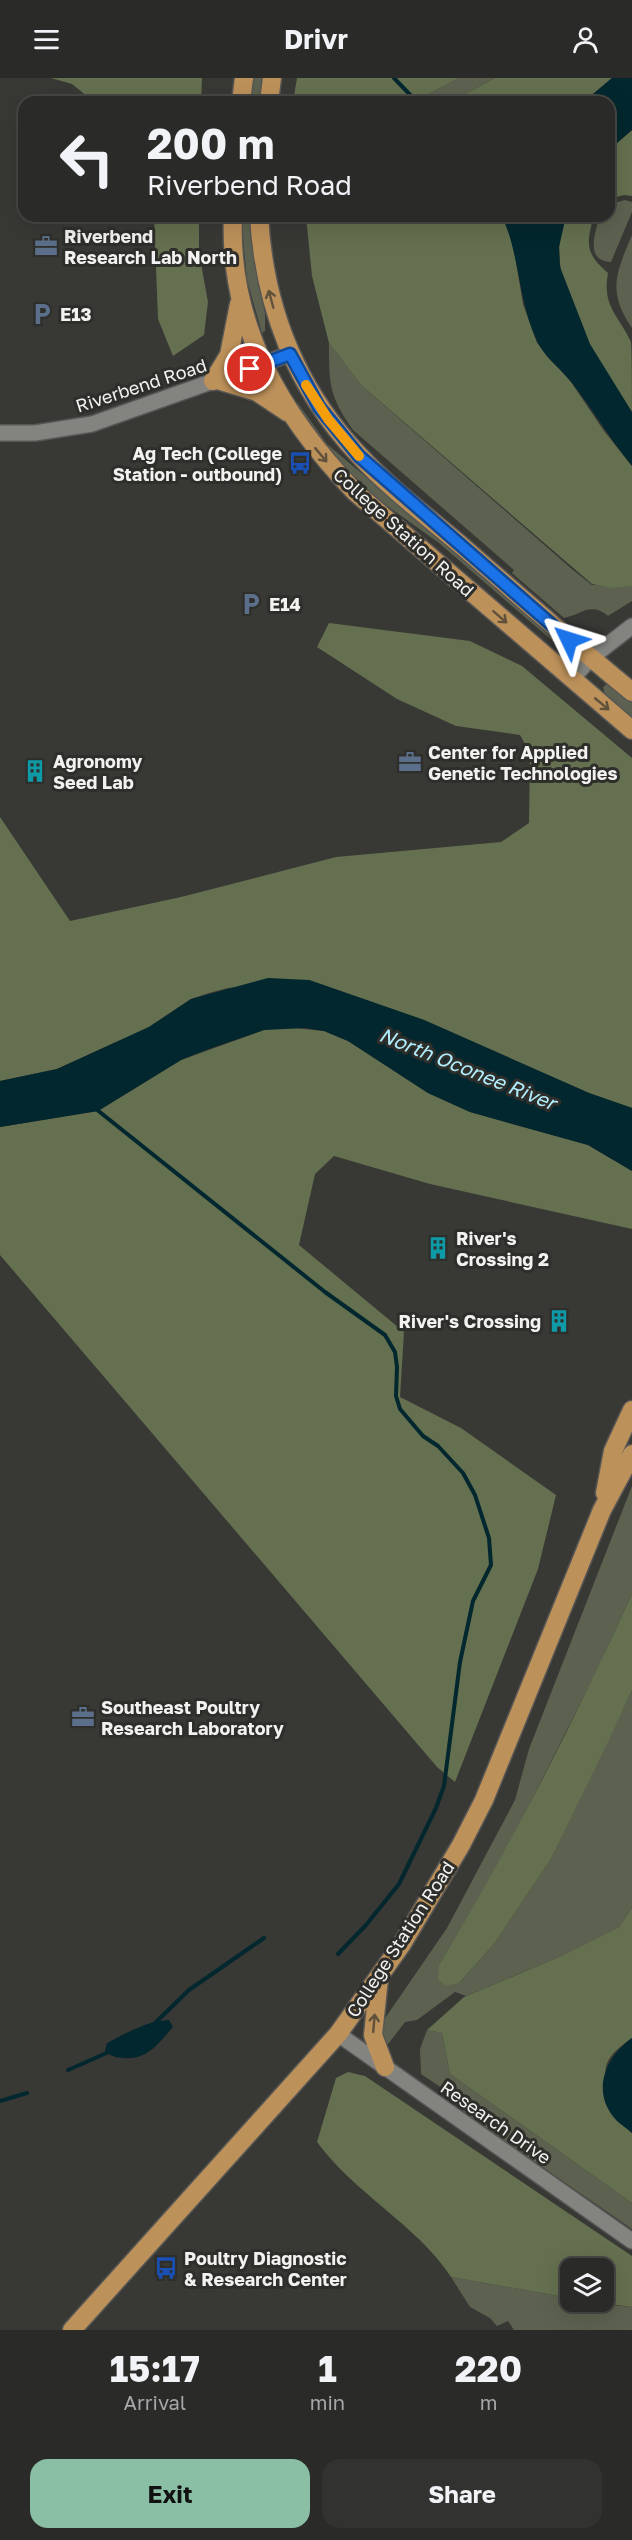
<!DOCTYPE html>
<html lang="en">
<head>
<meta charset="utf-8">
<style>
	body { margin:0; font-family:"Golos Text",sans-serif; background:#323230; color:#f1f3f6; height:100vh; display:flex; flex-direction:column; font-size:22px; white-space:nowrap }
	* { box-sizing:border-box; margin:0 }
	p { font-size:20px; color:#a5a7a8 }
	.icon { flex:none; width:33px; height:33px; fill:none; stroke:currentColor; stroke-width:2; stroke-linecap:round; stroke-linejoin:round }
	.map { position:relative; height:2252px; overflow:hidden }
	.sheet { display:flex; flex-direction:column; background:#2a2a28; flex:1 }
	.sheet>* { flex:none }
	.guide { position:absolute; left:18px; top:18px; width:597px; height:126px; border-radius:18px; box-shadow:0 6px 24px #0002,0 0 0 2px #464645; background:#2a2a28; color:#f1f3f6; overflow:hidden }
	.tools { position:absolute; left:560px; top:2180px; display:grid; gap:12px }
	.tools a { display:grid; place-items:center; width:54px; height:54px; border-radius:12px; background:#2a2a28; box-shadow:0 6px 24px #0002,0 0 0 2px #464645; font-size:30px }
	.pin { position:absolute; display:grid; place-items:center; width:51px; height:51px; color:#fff; margin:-26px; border:3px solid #fff; border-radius:50%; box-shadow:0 2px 6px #0007 }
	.me { position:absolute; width:66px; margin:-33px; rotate:311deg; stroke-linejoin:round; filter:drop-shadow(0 0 4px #0008) }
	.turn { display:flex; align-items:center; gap:21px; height:126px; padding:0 30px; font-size:27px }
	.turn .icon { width:78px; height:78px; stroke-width:2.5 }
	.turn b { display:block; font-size:42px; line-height:51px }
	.eta { display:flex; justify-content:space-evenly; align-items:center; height:102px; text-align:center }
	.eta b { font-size:36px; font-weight:700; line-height:42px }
	.cta { display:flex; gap:12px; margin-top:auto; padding:12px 30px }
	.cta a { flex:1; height:69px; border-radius:18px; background:#8abfa5; color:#111; font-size:24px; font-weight:700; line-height:69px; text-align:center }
	.cta a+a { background:#323230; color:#f1f3f6 }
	header { display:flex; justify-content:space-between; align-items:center; height:78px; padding:0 30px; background:#2a2a28; font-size:27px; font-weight:700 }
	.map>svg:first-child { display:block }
	.green { fill:#5c624f }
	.forest { fill:#64704f }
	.water { fill:#03272e }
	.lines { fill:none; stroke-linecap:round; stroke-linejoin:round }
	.stream { stroke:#03272e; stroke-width:4 }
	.minor-casing { stroke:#575654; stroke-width:18 }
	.major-casing { stroke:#575654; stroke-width:21 }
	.minor { stroke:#838380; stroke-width:15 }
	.major { stroke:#bd915a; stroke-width:18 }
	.oneway { stroke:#60513b }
	.route-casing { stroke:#114b97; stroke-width:15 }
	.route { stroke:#1a73e8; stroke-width:10 }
	.slow { stroke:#f59e0b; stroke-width:10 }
	.labels { text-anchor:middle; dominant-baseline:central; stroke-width:6; stroke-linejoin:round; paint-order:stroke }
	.poi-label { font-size:18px; font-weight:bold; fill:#f3f2f1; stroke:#2e2e2b; text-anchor:start }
	.street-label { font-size:18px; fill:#f3f2f1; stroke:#2e2e2b }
	.water-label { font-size:20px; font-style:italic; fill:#b1eefd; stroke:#2e2e2b }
</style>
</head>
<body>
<header><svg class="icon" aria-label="menu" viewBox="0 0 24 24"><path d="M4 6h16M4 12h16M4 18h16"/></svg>Drivr<svg class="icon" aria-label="person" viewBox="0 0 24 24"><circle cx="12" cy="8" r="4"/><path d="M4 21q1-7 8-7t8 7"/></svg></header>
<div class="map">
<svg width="632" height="2252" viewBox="0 0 632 2252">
	<rect width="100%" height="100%" fill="#383835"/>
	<path class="green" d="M253,0h11l-3,24h-11z
		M459,0h36l-45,24h-36z
		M625,122l7,2v10l-21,50c-25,-1 -17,-26 -12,-43l1,-3h9l1,-12z
		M241,138h10l6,59 8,39v17l-3,2 -15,-53z
		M632,157v93c-25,-36 -16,-55 0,-93z
		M329,265l32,42 212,185 19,15 40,1v15l-24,15c-17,-15 -28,-1 -44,2l-52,-45 2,-3 -161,-140c-24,-34 -24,-46 -24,-87z
		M297,324l30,42 232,197 -4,2 -116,-100 -67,-48 -30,-28 -44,-58z
		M607,606h5l20,17v17l-27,-23 -2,-8z
		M632,1408v108l-37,80 -100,199 -56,92 20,18 35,-39 57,-85 81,-169v218l-13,19 -58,29 -95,40 -11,-4 -38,28 -12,2 -16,21 -6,3 -4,-19 68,-99 68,-128 14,-51z
		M427,1952l15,3 8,41 182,129v26l-165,-114 -28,-29 -18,-12 -1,-25z
		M451,2199l119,21v3l62,6v23h-118l-6,-9 -11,5 -7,-8 -20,-11z"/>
	<path class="forest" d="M51,0h151l-1,24h-107l-22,-18z
		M297,0h162l-45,24h-121z
		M495,0h117l-29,24h-133z
		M632,52v66l-8,-1 -15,4v-49z
		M154,138h45v37l9,49 -4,33 -31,21 -15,-37z
		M306,138h196l11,28 10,60 14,39 34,39 33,49 28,35v120l-20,2 -20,-4 -231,-199 -32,-42 -17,-67z
		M566,138h28c-8,28 -9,37 14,57 -6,34 10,41 23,69 1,10 1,56 1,70 -33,-49 -93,-135 -66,-196z
		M329,545l141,18 52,25 110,92v350l-43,-15 -165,-73 -115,-40 -81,8 -19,5 -18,6 -42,28 -92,42 -57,12v-264l70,104 111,-24 155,-40 165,-15 28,-19 1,-70 -10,-18 -64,-9 -59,-27 -80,-52z
		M284,949l40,4 24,10 80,52 42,19 118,33 44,26v58l-202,-45 -96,-28 -19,18 -16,71 105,87 -4,65 61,31 95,67 -18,74 -83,213 -18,-15 -437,-512v-128l98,-16 83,-51 83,-30z
		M632,1516v96l-25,54 -56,115 -57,85 -35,39 -13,3 -8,-7 1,-14c72,-119 135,-244 193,-371z
		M632,1830v130c-28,20 -31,28 -22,60 5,19 6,22 22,35v70l-182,-129 -8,-41 -15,-3 37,-33 97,-41 58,-29z
		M348,1994l17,4 267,180v51l-46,-6h17v-33h-33v30l-119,-21c-35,-53 -96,-83 -134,-135l19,-64z"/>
	<path class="water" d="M612,0h20v52l-23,20v-48h-25z
		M502,138h64l-7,31 1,20 30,77 42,68v54c-22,-27 -39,-56 -60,-83 -11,-14 -28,-26 -35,-42 -19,-40 -17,-86 -35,-125z
		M268,900l41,2 115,40 165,73 43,15v63l-44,-26 -118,-33 -42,-19 -80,-52 -24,-10 -19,-3 -41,2 -58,20 -25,10 -83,51 -98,16v-46l57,-12 92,-42 42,-28z
		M169,1942l4,7c-16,18 -25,33 -51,31 -7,-1 -12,-2 -17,-7l2,-8c19,-10 40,-22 62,-23z
		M632,1960v95c-5,-5 -11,-8 -15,-12 -27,-28 -12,-64 15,-83z"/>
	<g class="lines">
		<path class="stream" d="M394,0l23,24
			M96,1031l229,183 60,43 10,17 2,15 -1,29 4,13 23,27 15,10 25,27 12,22 14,43 2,27 -18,36 -13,61 -16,124 -8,22 -37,76 -33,41 -28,29
			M153,1947l36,-35 75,-52
			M68,1992l41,-18
			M0,2023l27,-8"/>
		<g class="minor-casing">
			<path id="minor" d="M0,355h35l57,-9 198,-70
				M572,601l19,-21 41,-32
				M338,1956l294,207"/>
		</g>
		<g class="major-casing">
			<path id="major" d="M241,24l3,-24
				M269,24l3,-24
				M233,138c-5,110 49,200 122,276l277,238
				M259,138c5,90 37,172 99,238 31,34 70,63 105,93 56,49 112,98 169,145
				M217,302l40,12 30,20
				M213,303l16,-26 10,-51
				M605,1415l8,-42 19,-41
				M379,1901l-6,56 12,32
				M72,2252l266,-296 64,-90 59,-99 23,-45 118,-290 30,-56"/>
		</g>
		<use href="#minor" class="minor"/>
		<use href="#major" class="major"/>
	</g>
	<defs><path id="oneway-shaft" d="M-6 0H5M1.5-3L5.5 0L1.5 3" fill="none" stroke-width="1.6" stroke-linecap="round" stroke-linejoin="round" transform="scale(1.5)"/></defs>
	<g class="oneway">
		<use href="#oneway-shaft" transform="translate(271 221) rotate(-105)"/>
		<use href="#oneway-shaft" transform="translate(321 377) rotate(50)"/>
		<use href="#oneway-shaft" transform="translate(500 539) rotate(41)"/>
		<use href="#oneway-shaft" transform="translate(602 626) rotate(40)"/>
		<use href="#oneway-shaft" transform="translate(374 1945) rotate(-85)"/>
	</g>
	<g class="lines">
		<g class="route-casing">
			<path id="route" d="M250,291l40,-15 29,53 40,49 210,184"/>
		</g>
		<use href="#route" class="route"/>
		<path class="slow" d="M306,307l22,34 31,37"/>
	</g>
	<defs>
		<g id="office-bare" transform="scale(1.8)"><path d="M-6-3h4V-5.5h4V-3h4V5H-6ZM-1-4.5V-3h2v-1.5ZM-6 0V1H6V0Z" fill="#5c6f8a" stroke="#2e2e2b" stroke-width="2.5" paint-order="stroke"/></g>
		<g id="parking-bare" transform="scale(1.8)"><path d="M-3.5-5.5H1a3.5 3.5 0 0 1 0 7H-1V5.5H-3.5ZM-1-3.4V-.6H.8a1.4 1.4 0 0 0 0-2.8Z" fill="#5c6f8a" stroke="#2e2e2b" stroke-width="2.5" paint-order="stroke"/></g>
		<g id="bus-bare" transform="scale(1.8)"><path d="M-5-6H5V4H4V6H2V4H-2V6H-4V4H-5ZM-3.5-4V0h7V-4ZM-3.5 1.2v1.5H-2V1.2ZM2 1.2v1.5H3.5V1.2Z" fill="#1a4fb4" stroke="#2e2e2b" stroke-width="2.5" paint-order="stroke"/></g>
		<g id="building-bare" transform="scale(1.8)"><path d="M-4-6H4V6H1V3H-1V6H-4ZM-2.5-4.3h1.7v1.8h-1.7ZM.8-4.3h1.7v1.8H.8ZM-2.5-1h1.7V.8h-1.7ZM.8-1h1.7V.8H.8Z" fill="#0f9aa8" stroke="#2e2e2b" stroke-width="2.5" paint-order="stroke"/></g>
	</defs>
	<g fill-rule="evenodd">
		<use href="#office-bare" x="46" y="168"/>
		<use href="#parking-bare" x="42" y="236"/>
		<use href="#bus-bare" x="300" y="385"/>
		<use href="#parking-bare" x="251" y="526"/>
		<use href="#office-bare" x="410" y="684"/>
		<use href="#building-bare" x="35" y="693"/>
		<use href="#building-bare" x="438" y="1170"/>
		<use href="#building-bare" x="559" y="1243"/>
		<use href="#office-bare" x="83" y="1639"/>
		<use href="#bus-bare" x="166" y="2190"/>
	</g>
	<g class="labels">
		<g class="poi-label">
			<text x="64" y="158">Riverbend<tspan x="64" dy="21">Research Lab North</tspan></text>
			<text x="60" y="236">E13</text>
			<text x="282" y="375" text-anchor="end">Ag Tech (College<tspan x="282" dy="21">Station - outbound)</tspan></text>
			<text x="269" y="526">E14</text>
			<text x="428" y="674">Center for Applied<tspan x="428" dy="21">Genetic Technologies</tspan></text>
			<text x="53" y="683">Agronomy<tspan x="53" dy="21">Seed Lab</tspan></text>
			<text x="456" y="1160">River's<tspan x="456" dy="21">Crossing 2</tspan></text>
			<text x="541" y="1243" text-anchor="end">River's Crossing</text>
			<text x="101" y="1629">Southeast Poultry<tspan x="101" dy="21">Research Laboratory</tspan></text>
			<text x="184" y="2180">Poultry Diagnostic<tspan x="184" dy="21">&amp; Research Center</tspan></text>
		</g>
		<g class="street-label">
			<text transform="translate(141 307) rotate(-18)">Riverbend Road</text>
			<text transform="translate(404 454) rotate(42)">College Station Road</text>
			<text transform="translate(400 1861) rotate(-57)">College Station Road</text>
			<text transform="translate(496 2044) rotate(35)">Research Drive</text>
		</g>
		<g class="water-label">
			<text transform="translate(468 990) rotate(22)">North Oconee River</text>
		</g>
	</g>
</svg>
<div class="tools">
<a><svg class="icon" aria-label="layers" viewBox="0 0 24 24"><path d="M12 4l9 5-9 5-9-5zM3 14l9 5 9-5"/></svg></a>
</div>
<div class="pin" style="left:250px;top:291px;background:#d93025"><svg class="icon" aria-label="arrive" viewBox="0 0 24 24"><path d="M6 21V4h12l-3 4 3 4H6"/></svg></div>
<svg class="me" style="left:569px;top:562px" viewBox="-20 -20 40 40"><path d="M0-17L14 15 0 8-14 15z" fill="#1a73e8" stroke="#fff" stroke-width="4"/></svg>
<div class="guide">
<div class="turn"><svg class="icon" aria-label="left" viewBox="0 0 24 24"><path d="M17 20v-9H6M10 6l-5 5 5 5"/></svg><div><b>200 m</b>Riverbend Road</div></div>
</div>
</div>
<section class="sheet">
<div class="eta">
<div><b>15:17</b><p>Arrival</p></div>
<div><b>1</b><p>min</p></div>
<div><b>220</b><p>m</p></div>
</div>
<div class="cta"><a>Exit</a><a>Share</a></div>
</section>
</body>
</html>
